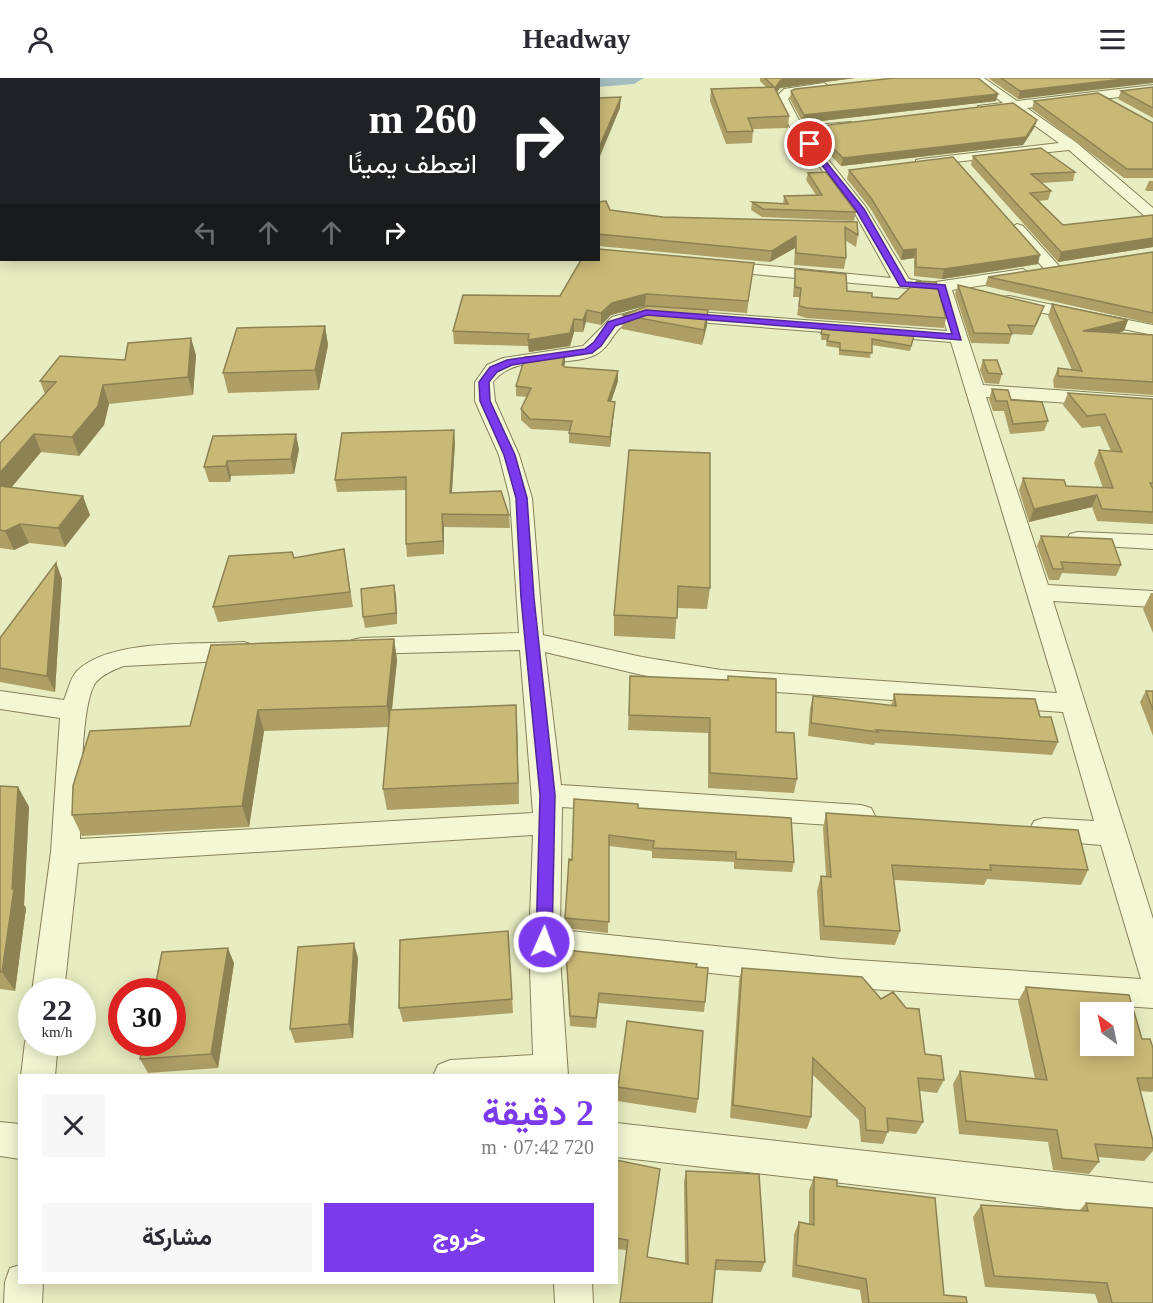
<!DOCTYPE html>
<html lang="ar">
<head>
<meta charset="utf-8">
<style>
	body { margin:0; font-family:"Times New Roman",Vazirmatn,serif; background:#f7f7f7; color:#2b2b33; direction:rtl; height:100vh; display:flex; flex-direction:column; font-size:22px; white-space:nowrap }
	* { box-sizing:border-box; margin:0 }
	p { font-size:20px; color:#7c7c81 }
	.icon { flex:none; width:33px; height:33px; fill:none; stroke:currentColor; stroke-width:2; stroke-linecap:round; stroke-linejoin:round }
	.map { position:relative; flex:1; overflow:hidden; direction:ltr }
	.panel { position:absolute; left:18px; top:996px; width:600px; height:210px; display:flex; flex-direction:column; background:#fff; border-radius:0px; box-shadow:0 3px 15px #0003; direction:rtl }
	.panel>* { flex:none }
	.guide { position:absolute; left:0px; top:0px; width:600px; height:183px; box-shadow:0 3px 15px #0003; direction:rtl; background:#202124; color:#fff; overflow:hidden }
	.needle { width:39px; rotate:327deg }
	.buttons { position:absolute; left:1080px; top:924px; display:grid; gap:12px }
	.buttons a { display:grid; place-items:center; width:54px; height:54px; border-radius:0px; background:#fff; box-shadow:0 3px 15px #0003; font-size:30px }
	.speed { position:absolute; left:18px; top:900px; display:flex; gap:12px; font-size:30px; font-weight:700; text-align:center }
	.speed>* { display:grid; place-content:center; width:78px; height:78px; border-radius:50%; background:#fff; box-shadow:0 3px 15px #0003; line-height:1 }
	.speed small { font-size:15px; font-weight:400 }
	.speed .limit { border:9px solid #d22; background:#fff; color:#111 }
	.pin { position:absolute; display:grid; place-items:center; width:51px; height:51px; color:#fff; margin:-26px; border:3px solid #fff; border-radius:50%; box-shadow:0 2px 6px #0007 }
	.me { position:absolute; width:66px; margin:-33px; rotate:2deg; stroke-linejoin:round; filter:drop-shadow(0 0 4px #0008) }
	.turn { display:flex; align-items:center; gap:21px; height:126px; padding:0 24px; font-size:27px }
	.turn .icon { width:78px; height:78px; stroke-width:2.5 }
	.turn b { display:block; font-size:42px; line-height:51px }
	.lanes { display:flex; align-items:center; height:57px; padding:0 24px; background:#0003; justify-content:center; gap:30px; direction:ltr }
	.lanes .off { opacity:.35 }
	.round { display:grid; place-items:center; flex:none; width:63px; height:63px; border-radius:0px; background:#f7f7f7 }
	.overview { display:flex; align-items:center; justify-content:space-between; height:102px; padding:0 24px }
	h1 { font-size:36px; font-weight:700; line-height:45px; color:#7c3aed }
	.action { display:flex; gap:12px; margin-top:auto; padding:12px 24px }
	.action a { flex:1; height:69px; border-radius:0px; background:#7c3aed; color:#fff; font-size:24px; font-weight:700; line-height:69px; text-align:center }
	.action a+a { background:#f7f7f7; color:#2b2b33 }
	header { display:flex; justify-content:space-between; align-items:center; height:78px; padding:0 24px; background:#fff; font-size:27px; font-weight:700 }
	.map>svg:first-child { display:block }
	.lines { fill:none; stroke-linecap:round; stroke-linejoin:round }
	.river { fill:#a3bcbe; fill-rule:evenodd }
	.minor-casing { stroke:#858159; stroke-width:2 }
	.secondary-casing { stroke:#66613c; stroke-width:3 }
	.minor { fill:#f4f7d3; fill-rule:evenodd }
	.secondary { fill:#f4f7d3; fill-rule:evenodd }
	.wall { fill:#ad9f66 }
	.shaded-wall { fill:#8d8253 }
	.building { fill:#c9b977; stroke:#8d8253; stroke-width:1.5; fill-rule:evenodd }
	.route { fill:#7c3aed; stroke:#51269a; stroke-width:1.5 }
</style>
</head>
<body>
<header><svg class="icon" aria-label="menu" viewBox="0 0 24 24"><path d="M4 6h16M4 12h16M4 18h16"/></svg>Headway<svg class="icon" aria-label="person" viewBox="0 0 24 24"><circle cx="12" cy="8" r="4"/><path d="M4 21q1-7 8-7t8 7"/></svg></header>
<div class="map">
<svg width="1153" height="1225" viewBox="0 0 1153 1225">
	<rect width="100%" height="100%" fill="#e8ecc1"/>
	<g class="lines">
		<path class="river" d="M590,0h54l-10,6 -36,3v-7z
			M0,18h2v12h-2z"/>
		<g class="minor-casing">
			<path id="minor" d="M228,0h12v2h-12z
				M970,0h14l33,23 136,-16v8l-126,15 50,35 76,65v13l-5,-2 -79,-69 -153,16v-6l5,-1 138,-16 -47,-34 -34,3v-6l25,-3z
				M824,5l6,4 -2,3 -36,5 -4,4 14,27 49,-4v6l-44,5 58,73 44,73 11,2 2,4 -2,4 -202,-18 -8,-5 8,-5 173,17 -38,-68 -60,-77 -18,-35 9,-9z
				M0,109h2v8h-2z
				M1017,146l6,2 37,41 2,3 -2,3h-12l-37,-41 -2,-3z
				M1023,191l8,5 -2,4 -77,12 31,95 170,12v12l-167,-12 62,188 105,6v16l-100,-6 100,318v89l-312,-21 -281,-30 8,119h-135l5,-11 12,-5 83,-5 -4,-113 4,-107 -455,28 -14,129h-32l19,-140 9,-134 -60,-9v-18l64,9c4,-9 6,-22 13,-29 34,-33 121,-26 167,-29l9,3 3,6 -3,6 -9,3 -120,6c-9,3 -21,8 -28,16 -17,23 -14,125 -16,157l453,-26 -13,-163 -159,4 -9,-2 -3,-6 3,-6 9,-2 158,-5 -9,-135 -11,-43 -24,-54v-19l12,-17 16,-7 80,-12 29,-29 34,-9 301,23 -13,-45 2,-4zM646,240l305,24 106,351 -336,-23 -79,-13 -99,-22 -11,-137 -13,-43 -24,-54 -2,-19c23,-30 70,-13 102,-27 22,-11 14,-33 51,-37zM545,574l97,23 79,13 342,24 31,109 -50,-3 -10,3 -4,8 4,8 10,3 57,5 40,134 -300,-20 -281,-29 2,-123 299,20 10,-3 4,-8 -4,-8 -10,-3 -300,-20z
				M1009,218l144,29v10l-150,-30 -3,-4 3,-4z
				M1078,454l75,3v14l-83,-5 -3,-5 3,-5z
				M30,953l2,11h26l-3,34h-34l4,-34z
				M0,1044l20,2v35l-20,-3z
				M616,1045l537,60v36l-537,-62z
				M20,1187v17h23l-1,21h-38l1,-21 5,-14z
				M554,1204h38l1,21h-38z"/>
		</g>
		<g class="secondary-casing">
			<path id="secondary" d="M0,0h9l1,2h-8l-2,5z
				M182,0h22l-23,2z
				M250,0h22l1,2h-22z
				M390,0h34l-35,2z
				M462,0h34l-35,2z"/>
		</g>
		<use href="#minor" class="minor"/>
		<use href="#secondary" class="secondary"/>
	</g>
	<path class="wall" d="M760,0h95l-75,10 -3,4 12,24 -1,12 -35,1v2l-1,12 -26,1 -16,-43 1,-12 55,-2 -6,-6z
		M988,0h165l-135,21z
		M1153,9v31l-35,-19 3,-8z
		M791,13l207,3 -2,7 -193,22 -13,-24z
		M1034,23l119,22v55h-29l-92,-69z
		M1037,42l-3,8 -11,17 -182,21 -30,-31 1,-8z
		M973,78l102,16 -2,9 -32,2 10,8 -3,9 -9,1 24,24 90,-10v32l-95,15 -87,-97z
		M849,92l189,94 -96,15 -28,-3v-18l-13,2 -31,-52 -23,-29z
		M808,95l48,39 -2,9 -92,-4 -11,-7 1,-8 31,2 1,-8 32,-1 -10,-15z
		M1149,103h4v10h-6l-2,-1z
		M598,124l12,8 53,7 194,5 1,13 -2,12 -11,-7 1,18 -2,11 -50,-4 1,-17 -25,14 -172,-16z
		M1153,174v72l-168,-38 3,-9z
		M795,191l52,22 25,6 74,21 -2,10 -138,-10 -9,-3 3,-18h-7z
		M752,197l-5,38 -81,-6 42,3 -1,15 -5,20 -80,-16 1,-14 22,-9 -34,9 -10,10 -15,-3 -3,10h-9l-4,14 -41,6 -1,-6 -74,-2 -1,-13 107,-35z
		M958,207l83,30 -9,20 -20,-1 -3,10 -38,-1 -16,-49z
		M1052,226l76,16 -4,11 -6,2 35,2v60l-99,-7 -1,-8 5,-12 14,2 -24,-54z
		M325,248l3,19 -9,45 -91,3 -5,-20z
		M822,251l92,7 -4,15 -38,-6 -2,13 -31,-3v-7l-13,-2 1,-6h-6z
		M196,277l-3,40 -84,9 -5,21 -25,31 -38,-4 -30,36 79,27 -25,32 -36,-4 -15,7 -14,-2v-105l45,-49 -5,-13 85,-21z
		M983,282l19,14 -3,10 -14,-1 -5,-13z
		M565,285l-1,3 54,15 -7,20 4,1 -5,45 -41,-4v-12l-38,-2 -10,-9v-11l6,-12 -11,-1v-10z
		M992,311l56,32 -4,10 -34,3 -6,-23h-11l-4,-12z
		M1068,315l85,6v125l-56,-3 -5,-14 -63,15 -10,-32 4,-12 43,8 37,2 -9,-25 5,-13 12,1 -11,-25 -18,2 -19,-23z
		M213,358l86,13 -5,25 -63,2 -1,6h-21l-5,-15z
		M455,364l-3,51 57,22 1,13 -66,-1v27l-37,3 -1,-13v-54l-69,2 -2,-12z
		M710,375v135l-3,21 -30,-1 -2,31 -61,-3v-21z
		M1041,458l80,29 -5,11 -54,-3 -3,7h-10l-12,-34z
		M294,480l52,5 7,44 -135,15 -5,-15z
		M56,485l6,16 -7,113 -55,-10v-44z
		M394,507l2,11 1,28 -32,4 -2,-11z
		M1151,515h2v40l-10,-24z
		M394,561l3,21 -5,50 125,16 2,78 -132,6 -4,-21 6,-62 -125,4 -15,96 -167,9 -10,-21 118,-89z
		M630,598l98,4v-4l48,56 21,47 -3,14 -86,-5v-55l-80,-3z
		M1146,613h7v45l-13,-34z
		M894,616l146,23 18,25 -6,13 -177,-12 -1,2 -66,-9 2,-27 3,-13 78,10z
		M0,708l18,1 11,20 -5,98 2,3 -11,83 -15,-2z
		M638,730l156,54 -2,10 -58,-3v-7l-82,-4v-7l-43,-5 -1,87 -43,-5v-10l7,-58z
		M826,735l262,57 -7,15 -94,-6 -3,6 -90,-5 6,51 -5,14 -75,-5 -3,-49 4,-15 5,1 -3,-49z
		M508,853l5,82 -110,9 -4,-14z
		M566,872l130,17 9,35 -1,10 -105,-9 -3,25 -26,-2z
		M358,880l-5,80 -58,5 -5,-14z
		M234,885l-16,105 -70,5 -8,-14z
		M742,890l183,86 19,26 -7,13 -17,-2 3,31 -7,12 -28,-3 -5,13 -22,-2 -2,-22 -47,-46 -1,43 -4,12 -77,-11 9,-137z
		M1026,909l116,52 11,9v43l-1,1 -12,-1 13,50v10l-9,10 -46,-4 1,5 -10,12 -36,-4 -5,-28 -89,-8 -6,-50 7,-13 75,8 -17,-78z
		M618,1009l80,12 -2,14 -79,-12z
		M616,1082l31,97 38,6 -1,-81 2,-11 79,91 -4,10 -46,-2 -3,33 -86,-53 -10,-1z
		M814,1099l23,9 107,109 23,8h-105l-2,-13 -68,-13 2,-43 5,-12 10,2v-34z
		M1086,1125l67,100h-55l-3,-9 -110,-7 -12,-70 8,-12 98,6z"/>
	<path class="shaded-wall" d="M797,0h58l-75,10 -6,8 1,-8 6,-8z
		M1132,0h21v5l-135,16 2,-8z
		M998,16l-2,7 -193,22 1,-8z
		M621,19l-1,11 -22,53v-11z
		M1037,42l-3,8 -11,17 -182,21 2,-8z
		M796,158l-1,12 -25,14 2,-11z
		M1153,160v9l-95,15 3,-10z
		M916,171l-2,9 -13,2 2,-10z
		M1040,177l-2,9 -96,15 2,-10z
		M646,216l-1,12 -34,9 -10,10v-12l11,-10z
		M587,232l-1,12 -3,10v-12z
		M708,232l-1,15 -5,20 2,-15z
		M574,241v13l-4,14 -41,6 -1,-12z
		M1128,242l-4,11 -45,12 4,-12z
		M325,248l3,19 -9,45 -4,-20z
		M191,260l5,17 -3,40 -5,-18z
		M565,276v9l-3,12v-10z
		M618,293v10l-10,30v-10z
		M103,307l6,19 -5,21 -25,31 -7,-19z
		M615,324l-1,10 -4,35v-10z
		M454,352l1,12 -4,64 -1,-13z
		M34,356l7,18 -41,49v-28z
		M296,356l3,15 -5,25 -3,-15z
		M227,383l4,15 -1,6 -4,-16z
		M1097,417l-5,12 -63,15 5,-13z
		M83,418l7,19 -25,32 -7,-19z
		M442,436l2,13v27l-1,-13z
		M20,446l9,19 -15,7 -9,-19z
		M56,485l6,16 -7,113 -8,-16z
		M394,507l2,11 1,28 -1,-11z
		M394,561l3,21 -7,67 -3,-21z
		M516,627l1,21 2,78 -1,-21z
		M258,632l6,21 -15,96 -7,-21z
		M18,709l11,20 -5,98 2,3 -11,83 -13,-19 10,-83z
		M354,865l4,15 -5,80 -4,-14z
		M228,870l6,15 -16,105 -7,-14z"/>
	<path class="building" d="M765,0h32l-16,2 -6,8z
		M894,0h84l20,16 -194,21 -13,-24 4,-2z
		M1001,0h131l-112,13z
		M774,9l15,29 -41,2 5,13 -26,1 -16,-43z
		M1153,9v21l-32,-17z
		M1098,15l55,30v46h-26l-93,-68z
		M621,19l-23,53v-52z
		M1013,25l24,17 -11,17 -183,21 -31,-31z
		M1041,70l34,24 -44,2 20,17 -21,2 33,32 90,-10v23l-92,14 -88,-96z
		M953,79l87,98 -96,14 -28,-2v-18l-13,1 -32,-52 -22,-28z
		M826,94l30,40 -93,-3 -11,-7 36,2 -4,-8 38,-1 -14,-22z
		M606,123l4,9 53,7 194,5 1,13 -13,-8 1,31 -50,-5v-17l-24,15 -174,-17v-32z
		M598,171l156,14 -6,38 -102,-7 -34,9 -11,10 -14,-3 -4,10 -9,-1 -4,14 -42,7 1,-6 -76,-3 10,-36 97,1 21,-36h17z
		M1153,174v61l-165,-36z
		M795,191l51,5 1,17 25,2v4l26,2 19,-18 19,1 10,36 -139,-10 -8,-2 2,-18 -6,-1z
		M958,207l86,21 -9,20 -27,-1 4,9 -38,-1z
		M1052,226l76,16 -45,11 70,4v47l-95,-6v-8l24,3z
		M647,228l61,4 -4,20 -81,-15z
		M325,248l-10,44 -92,3 14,-45z
		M822,251l92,7 -3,10 -39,-7v14l-32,-3v-7l-13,-2 2,-6 -8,-1z
		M191,260l-3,39 -85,8 -5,21 -26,31 -38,-3 -34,39v-30l56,-61 -16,-1 20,-25 65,4 3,-17z
		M565,276l-3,11 3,2 53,4 -10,30 7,1 -5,35 -41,-4 3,-12 -42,-2 -9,-10 10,-21 -15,-2 9,-29z
		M983,282h14l5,14 -14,-1z
		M992,311l16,1 3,10 31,2 6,19 -35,3 -6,-23h-11z
		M1068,315l85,6v84h-3l3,6v23l-51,-3 -5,-14 -63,14 -11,-31 41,2 2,6 47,2 -14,-38 23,2 -17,-38 -18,2z
		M454,352l-4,63 51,-2 8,24 -67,-1 1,27 -37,3v-67l-71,3 7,-47z
		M296,356l-5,25 -64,2 -1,5 -22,1 9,-31z
		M629,372l81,3v135l-32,-2 -1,32 -63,-3z
		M0,408l83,10 -25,32 -38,-4 -15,7 -5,-1z
		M1041,458l71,3 9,26 -60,-3 2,7h-10z
		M344,471l6,43 -137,15 16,-51 63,-4 2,6z
		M56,485l-9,113 -47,-8v-30z
		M394,507l2,28 -33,4 -2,-28z
		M394,561l-7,67 -129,4 -16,96 -170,9 1,-29 17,-55 100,-5 21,-81z
		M630,598l98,4v-4l48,3v53l18,1 3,46 -87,-6v-55l-81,-3z
		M1146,613h7v19z
		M894,616l141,5 5,18h11l7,25 -182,-12 2,2 -67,-9 2,-27 83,10z
		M516,627l2,78 -135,6 7,-79z
		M0,708l18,1 -6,102h2l-12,83h-2z
		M574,721l64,5v4l153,10 3,44 -58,-3v-7l-83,-4 1,-7 -45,-6v87l-44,-4 4,-59 3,1z
		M826,735l252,17 10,40 -98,-5 1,5 -99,-5 8,66 -76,-5 -3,-50 10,1z
		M508,853l4,68 -113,9 1,-68z
		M354,865l-5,81 -59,5 8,-82z
		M228,870l-17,106 -71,5 3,-17h29v-50h-18l8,-40z
		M566,872l131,14 -1,3 12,1 -3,34 -106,-9 -3,25 -26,-2z
		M742,890l120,9 19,22 12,-7 13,16 13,1 6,45 16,2 3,24 -26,-2 5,44 -36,-4 1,14 -22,-2 -1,-22 -52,-50 -2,59 -78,-12z
		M1026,909l103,8 13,44h8l3,9v30h-16l16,63v7l-58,-4 4,18 -37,-4 -5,-28 -91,-9 -6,-50 87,9zM1090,934h34v34h-34z
		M627,943l76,10 -5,68 -80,-12z
		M616,1082l44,9 -13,88 41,7 -2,-93 73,3 6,88 -49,-2 -4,43h-92l8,-63 -12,-2z
		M814,1099l23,3v6l98,12 9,97 22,2 1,6h-98l-3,-24 -70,-14 3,-43 15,3z
		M1086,1125l67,5v95h-41l-5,-20 -113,-7 -13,-71 107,6z"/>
	<path class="route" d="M810,64l54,67 42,73 39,3 16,55 -314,-25 -32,11 -14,20 -9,7 -80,12 -15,7 -8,10 1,19 25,54 12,43 7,100 21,197 -3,147 -2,5 -6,3 -6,-3 -2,-5 4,-147 -19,-197 -5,-100 -12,-43 -24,-54 -1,-19 11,-15 17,-7 78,-11 9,-7 14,-20 38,-12 306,24 -14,-45 -38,-3 -44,-76 -50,-66z"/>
</svg>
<div class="buttons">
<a><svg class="needle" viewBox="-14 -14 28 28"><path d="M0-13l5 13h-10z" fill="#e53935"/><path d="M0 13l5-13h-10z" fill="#7c7c81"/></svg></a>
</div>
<div class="speed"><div>22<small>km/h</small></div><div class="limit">30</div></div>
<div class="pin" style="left:810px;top:66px;background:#d93025"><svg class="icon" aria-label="arrive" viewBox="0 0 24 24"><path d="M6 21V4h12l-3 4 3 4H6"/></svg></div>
<svg class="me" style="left:544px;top:864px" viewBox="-20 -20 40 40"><circle r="17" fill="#7c3aed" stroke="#fff" stroke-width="3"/><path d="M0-11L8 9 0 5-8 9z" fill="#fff"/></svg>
<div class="guide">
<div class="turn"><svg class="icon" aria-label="right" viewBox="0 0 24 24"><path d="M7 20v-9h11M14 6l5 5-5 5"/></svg><div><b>260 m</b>انعطف يمينًا</div></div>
<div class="lanes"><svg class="icon off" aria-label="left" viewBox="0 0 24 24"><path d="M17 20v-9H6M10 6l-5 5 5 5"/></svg><svg class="icon off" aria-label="ahead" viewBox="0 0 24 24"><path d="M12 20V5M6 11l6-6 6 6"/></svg><svg class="icon off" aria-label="ahead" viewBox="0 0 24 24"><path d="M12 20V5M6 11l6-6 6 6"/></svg><svg class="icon" aria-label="right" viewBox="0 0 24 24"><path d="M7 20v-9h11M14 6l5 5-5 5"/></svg></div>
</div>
<section class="panel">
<div class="overview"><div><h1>2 دقيقة</h1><p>720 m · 07:42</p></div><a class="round"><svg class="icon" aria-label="close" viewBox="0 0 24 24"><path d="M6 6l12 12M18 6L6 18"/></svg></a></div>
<div class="action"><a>خروج</a><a>مشاركة</a></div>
</section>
</div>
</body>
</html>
